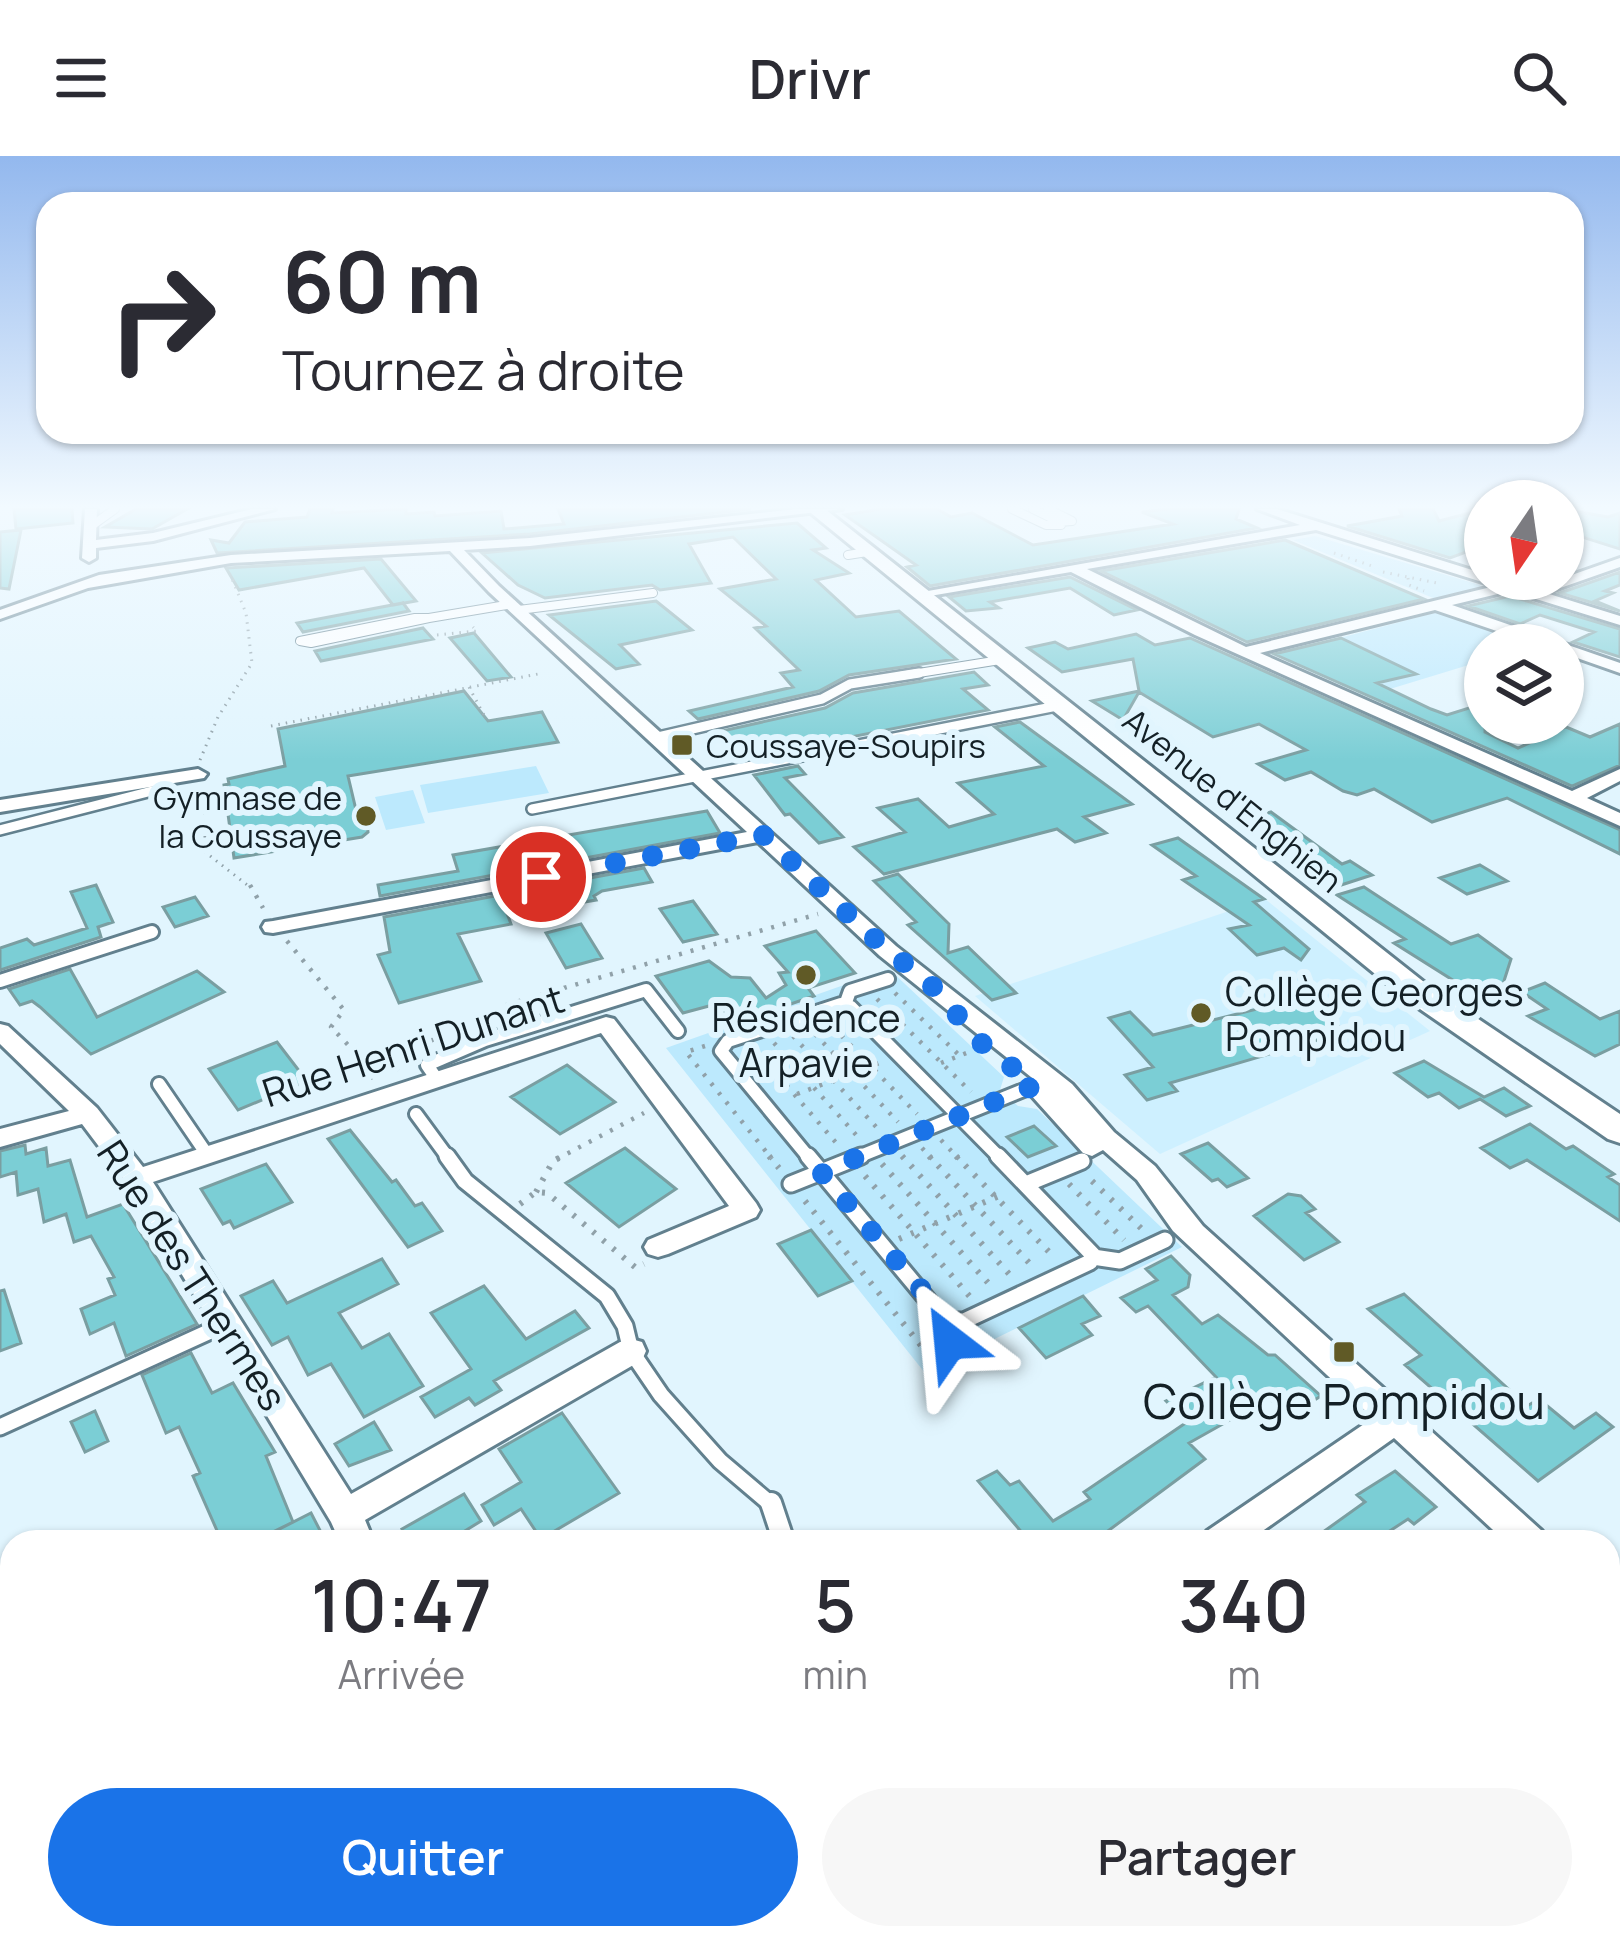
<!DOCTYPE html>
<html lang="fr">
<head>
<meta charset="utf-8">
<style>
	body { margin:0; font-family:Manrope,sans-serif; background:#f7f7f7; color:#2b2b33; height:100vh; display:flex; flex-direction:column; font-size:45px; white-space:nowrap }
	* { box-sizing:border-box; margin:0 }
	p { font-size:39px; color:#7c7c81 }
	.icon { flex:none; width:66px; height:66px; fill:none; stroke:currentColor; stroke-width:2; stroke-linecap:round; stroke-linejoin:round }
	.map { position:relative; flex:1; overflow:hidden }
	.side { position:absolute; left:0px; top:1374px; width:1620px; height:420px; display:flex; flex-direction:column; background:#fff; border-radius:36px 36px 0 0; box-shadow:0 3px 9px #0004 }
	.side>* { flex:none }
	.banner { position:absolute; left:36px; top:36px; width:1548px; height:252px; border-radius:36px; box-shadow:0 3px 9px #0004; background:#fff; color:#2b2b33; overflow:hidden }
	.needle { width:78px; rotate:193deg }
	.controls { position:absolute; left:1464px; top:324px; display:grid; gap:24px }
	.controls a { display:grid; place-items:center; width:120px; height:120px; border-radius:50%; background:#fff; box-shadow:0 3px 9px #0004; font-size:60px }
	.pin { position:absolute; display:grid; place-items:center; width:102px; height:102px; color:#fff; margin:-51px; border:6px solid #fff; border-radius:50%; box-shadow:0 3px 12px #0007 }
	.me { position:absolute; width:132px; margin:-66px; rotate:331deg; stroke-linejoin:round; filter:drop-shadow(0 0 9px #0008) }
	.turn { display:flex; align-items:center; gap:42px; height:252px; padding:0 48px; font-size:54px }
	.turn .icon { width:156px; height:156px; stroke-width:2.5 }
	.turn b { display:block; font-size:84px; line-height:102px }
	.eta { display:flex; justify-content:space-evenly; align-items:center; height:204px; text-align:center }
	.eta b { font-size:72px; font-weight:600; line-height:84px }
	.primary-button { display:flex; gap:24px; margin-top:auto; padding:24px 48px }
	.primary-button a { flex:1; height:138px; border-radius:72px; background:#1a73e8; color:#fff; font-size:48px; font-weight:600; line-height:138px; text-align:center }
	.primary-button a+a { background:#f7f7f7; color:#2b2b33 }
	header { display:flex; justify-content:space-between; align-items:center; height:156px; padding:0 48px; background:#fff; font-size:54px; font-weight:600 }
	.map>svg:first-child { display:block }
	.built { fill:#cef0ff }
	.green { fill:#bce9fd }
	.building { fill:#7bced5; stroke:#7a9ea1; stroke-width:3 }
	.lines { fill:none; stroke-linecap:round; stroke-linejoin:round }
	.service-far4-casing { stroke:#62808e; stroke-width:10 }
	.service-far3-casing { stroke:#62808e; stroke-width:14 }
	.service-far2-casing { stroke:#62808e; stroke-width:18 }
	.service-far1-casing { stroke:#62808e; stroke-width:21 }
	.service-casing { stroke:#62808e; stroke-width:26 }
	.minor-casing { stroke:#62808e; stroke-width:6 }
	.secondary-casing { stroke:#62808e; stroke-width:6 }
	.path-far2 { stroke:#90a1a9; stroke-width:3; stroke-dasharray:1.5 6; stroke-linecap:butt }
	.path-far1 { stroke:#90a1a9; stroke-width:4.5; stroke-dasharray:3 9; stroke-linecap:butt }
	.path { stroke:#90a1a9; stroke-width:6; stroke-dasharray:3 10; stroke-linecap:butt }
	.service-far4 { stroke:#fff; stroke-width:8 }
	.service-far3 { stroke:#fff; stroke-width:9 }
	.service-far2 { stroke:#fff; stroke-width:12 }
	.service-far1 { stroke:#fff; stroke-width:15 }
	.service { stroke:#fff; stroke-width:20 }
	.minor { fill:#fff; fill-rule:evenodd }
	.secondary { fill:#fff; fill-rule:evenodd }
	.route { stroke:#1a73e8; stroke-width:21; stroke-dasharray:0 37.8 }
	.poi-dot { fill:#605a26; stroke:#e1f5fe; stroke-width:4.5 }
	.labels { text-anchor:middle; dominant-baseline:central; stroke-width:12; stroke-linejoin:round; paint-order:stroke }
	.far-poi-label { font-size:33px; fill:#142026; stroke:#e1f5fe; text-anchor:start }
	.far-street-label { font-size:33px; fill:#142026; stroke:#e1f5fe }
	.poi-label { font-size:39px; fill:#142026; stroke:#e1f5fe; text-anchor:start }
	.street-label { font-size:39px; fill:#142026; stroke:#e1f5fe }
	.near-poi-label { font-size:48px; fill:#142026; stroke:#e1f5fe }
</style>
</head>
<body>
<header><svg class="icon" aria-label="menu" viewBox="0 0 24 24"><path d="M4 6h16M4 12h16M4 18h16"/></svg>Drivr<svg class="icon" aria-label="search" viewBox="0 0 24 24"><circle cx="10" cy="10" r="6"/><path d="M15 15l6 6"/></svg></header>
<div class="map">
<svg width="1620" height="1794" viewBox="0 0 1620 1794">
	<rect width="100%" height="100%" fill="#e1f5fe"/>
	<path class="built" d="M1265,743l165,132 -270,123 -185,-158z"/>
	<path class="green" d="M1315,380l165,49 2,5 -44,10 -145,-60z
		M1442,455l97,34h-54v15l-118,36 -92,-41z
		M536,610l13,27 -121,20 -8,-28z
		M413,634l12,33 -39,7 -11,-33z
		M889,813l115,108 -4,13 18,16 19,3 145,138 -257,126 -259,-325z"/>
	<path class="building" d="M14,353h58l1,14 -57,6z
		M136,353h51l-35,20 -47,-2z
		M310,353h23l-1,4 74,-4v5l28,-2 1,4 66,-5 3,18 60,-5 -6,-15h193l-221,25 -313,19 -6,-13 18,3 16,-21 62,-5z
		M881,353h56l14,8 21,-4 61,32 140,-21 -31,-12 27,-3h70l-3,10 21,9 -327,58 -23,-19 9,-2 -71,-50z
		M1399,353h34l6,12 46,-12v36l-35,13 -103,-32 55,-10z
		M1563,353l45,8 12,-4v36l-57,-18z
		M797,367l29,25 -13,2 36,23 -33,7 40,37 43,-6 57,48 -107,16 -30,16 -121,28 -9,-8 104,-24 -12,-14 18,-3 -44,-42 11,-2 -46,-37 56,-10 -43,-42 -44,7 22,39 -51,7 -8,-5 -107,13 -27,-13 -36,-32z
		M21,374l-12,59 -9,-1v-56z
		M1285,384l139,59 -177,43 -146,-71z
		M381,403l35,42 -23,4 -29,-37 -125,22 -13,-22z
		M1620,416v13l-15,6 8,2 -18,8 25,10 -60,-18z
		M1070,421l67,33 -23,5 -44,-27 -80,14 9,6 -33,3 -17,-14z
		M1510,440l110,33v28l-47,-15 21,-10 -54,-17 -20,9 -52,-18z
		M656,445l36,29 -72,15 19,19 -23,5 -67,-54z
		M403,447l6,8 -106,21 -6,-9z
		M423,472l10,11 -112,22 -6,-10z
		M474,477l37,44 -24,4 -37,-43z
		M1136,478l19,11 35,-7 430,192v24l-113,-56 -75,24 -58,-33 -17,6 -14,-4 -32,-19 -26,8 -27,-16 48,-14 -47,-26 -46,13 -74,-45 -16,28 -31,-19 47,-10 -6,-32 -71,13 -34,-24 27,-6 13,7z
		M1341,482l75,36 -39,9 54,26 16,6 38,-12v29l33,16 48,-21 24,10 30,-13v41l-48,21 -298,-132z
		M974,516l14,13 -25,4 25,21 -249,49 -26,-26 112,-25 28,-15z
		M464,535l24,30 54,-9 16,30 -210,34 9,38 9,-1 2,19 -6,5 -128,21 -10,-73 5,-1 -1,-5 57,-13 -7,-37z
		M1020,566l112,82 -48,13 22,16 -31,9 -18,-13 -173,45 -30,-27 51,-15 -27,-24 40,-9 31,28 45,-13 -36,-31 86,-17 -49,-39z
		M798,610l7,8 -20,4 58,59 -24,6 -29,-29 -5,1 -31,-40z
		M707,655l13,22 -340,63 -2,-11 80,-14 -5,-16z
		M1271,656l71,52 8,-3 22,14 -37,12 -94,-66z
		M1178,682l86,61 -10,3 55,47 -8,11 -17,-12 -27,7 -28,-26 20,-4 -66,-45 13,-4 -44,-31z
		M1480,709l27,16 -40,13 -27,-16z
		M644,712l8,14 -50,9 -8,5 2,4 -35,6 -9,-21z
		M898,718l51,50 -1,29 20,-6 48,46 -24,7 -84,-75 8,-3 -42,-41z
		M96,729l17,37 -15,5 3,10 -101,33v-22l27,-9 7,6 53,-17 -16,-36z
		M1364,731l87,57 27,-9 33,24 -8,25 -28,10 -81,-51 11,-4 -68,-44z
		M500,739l11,29 -53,10 23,47 -82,22 -21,-48 12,-3 -6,-35z
		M195,741l13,19 -33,11 -12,-20z
		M693,745l24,33 -34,8 -23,-33z
		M581,768l21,34 -36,10 -20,-35z
		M816,775l39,42 -47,15 6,8 -67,23 -11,-11 -20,6 -7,-8 -26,7 -27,-37 53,-15 22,16 19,1 16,20 20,-13 -7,-12 9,-1 -23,-26z
		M70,813l27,48 100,-46 27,21 -133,62 -51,-47 -8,-6 -12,4 -11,-16z
		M1545,827l55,36 20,-8v33l-25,12 -67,-40 19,-7 -25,-17z
		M1305,841l40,35 -175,51 7,8 -30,9 -22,-25 28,-8 -44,-49 21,-6 23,23z
		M277,886l30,39 -69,29 -29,-41z
		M1424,905l60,36 20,-9 26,18 -24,10 -26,-17 -21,9 -20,-15 -11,4 -33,-24z
		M567,909l48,37 -55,32 -49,-37z
		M1530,968l36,25 7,-3 41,28 -6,3 12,8v36l-93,-61 -17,8 -29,-20z
		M1034,970l22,20 -28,11 -21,-20z
		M350,974l42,52 4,-2 19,26 7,-3 20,28 -34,16 -80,-108z
		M1208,987l40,35 -21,9 -9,-8 -6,2 -31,-27z
		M25,989l1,9 20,-6 2,18 22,-6 17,57 36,-13 74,120 -71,32 -12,-33 -24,11 -9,-25 34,-14 -7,-16 6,-2 -23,-41 -17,6 -8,-28 -22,8 -6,-33 -20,6 -2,-23 -16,5v-26z
		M625,992l51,41 -57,38 -53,-44z
		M266,1008l26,38 -58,26 -4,-7 -7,3 -22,-35z
		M1288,1038l13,2 14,13 -9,4 33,29 -35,18 -50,-44z
		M811,1074l41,51 -34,15 -40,-52z
		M1171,1100l19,19 -2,12 -15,8 29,29 16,-9 50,40h7l46,41 -33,20 -19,-18 -80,45 16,16 -112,83h-63l-52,-61 19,-10 13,14 9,-4 34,40 37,-22 -6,-7 103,-70 -21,-21 50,-24 -68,-71 -12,6 -15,-14 36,-18 -11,-11z
		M382,1103l16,25 -59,29 23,35 27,-14 34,52 -59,31 -33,-53 -23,11 -20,-38 -16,8 -31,-49 32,-15 14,22z
		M484,1130l42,53 49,-28 14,17 -95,53 7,9 -26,15 -6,-7 -34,19 -14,-20 50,-28 -40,-56z
		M4,1134l17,53 -21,8v-60z
		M1404,1138l123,112 12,-7 35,29 22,-15 17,14 -75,54 -133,-116 16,-10 -53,-46z
		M1083,1140l17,20 -18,8 10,11 -46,23 -27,-30z
		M191,1197l21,40 21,-10 42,69 -9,4 27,66 -40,20h-31l-29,-66 7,-3 -21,-46 -13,6 -24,-58z
		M95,1255l13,30 -23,11 -14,-30z
		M562,1257l57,80 -78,46 -20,-30 -27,16 -12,-20 39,-23 -22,-33z
		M374,1266l17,28 -42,16 -14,-22z
		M1395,1315l41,36 -22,17 -6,-5 -35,23h-64l56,-40 -8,-7z
		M464,1338l17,27 -34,21h-37l-8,-13z
		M311,1357l15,29h-72z"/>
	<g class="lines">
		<g class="service-far4-casing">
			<path id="service-far4" d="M1012,353l34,16h15
				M1033,353l26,13 13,-1 -24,-12
				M90,371l25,-18
				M848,399l19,-3
				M519,454l134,-17
				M415,462h14l-118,25 -11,-2z
				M429,462l83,-14
				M900,520l100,-16"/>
		</g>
		<g class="service-far3-casing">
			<path id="service-far3" d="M658,581l164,-38 28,-15 69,-11
				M532,653l525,-103
				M0,674l152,-39"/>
		</g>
		<g class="service-far2-casing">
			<path id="service-far2" d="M0,825l152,-49
				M845,849l5,-14 38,-12
				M436,922l-9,-13 58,-25 161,-50 32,41
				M159,928l47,69
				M416,958l33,45
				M810,1003l-89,-108 7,-10 113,-37 10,3 150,152
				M853,1003l183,-74"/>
		</g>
		<g class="service-far1-casing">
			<path id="service-far1" d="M447,1000l18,25 142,115 18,30 6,25 30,44 59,66 53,45
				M808,1000l137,165h19l126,-59 3,-7 -95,-99
				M791,1028l70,-28
				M1026,1028l56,-23
				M1093,1101l27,4 45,-21
				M0,1271l228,-104"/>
		</g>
		<g class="service-casing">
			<path id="service" d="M771,1347l13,39"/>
		</g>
		<g class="minor-casing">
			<path id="minor" d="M85,353h12l-1,31 57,-7 99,-24h23l-122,32 -57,7v10l-7,4 -7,-4z
				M797,353h45l-312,37 -66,4 35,36 397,360 176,138 42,48 41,34 48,60 339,305 5,11h-41l-112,-104 -147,104h-45l5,-11 166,-113 -200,-187 -36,-51 -34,-30 -11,6 -9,-3 -53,-59 -3,-6 9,-7 -156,-125 -122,-114 -485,91 -8,-1 -3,-5 3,-5 8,-1 474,-89 -258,-240 -39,-41 -219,12 -143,25 -88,31v-9l99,-35 132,-20 299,-17z
				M1257,353h20l208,65v5h16l31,10 88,-31v9l-74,26 74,23v9l-110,-34 -58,14 168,58v10l-57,-20v-8h-25l-103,-35 -175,43 312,138 48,-22v12l-33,17 33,15v13l-425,-191 -124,-63 -153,26 -7,-4 389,-69zM1316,374l179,56 -249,61 -159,-78z
				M198,613l9,5 -3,4 -204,34v-12z
				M606,861l8,2 142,184 4,7 -4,7 -88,37 -10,3 -10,-3 -4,-7 4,-7 81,-34 -128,-173 -448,149 198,312 269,-152 11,-3 11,3 4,9 -4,9 -277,160 9,22h-34l-9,-20 -203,-337 -46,-61 -82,23v-18l69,-18 -69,-67v-20l8,2 89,82 46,59z
				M1608,1440l12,5v40l-12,-5z
				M12,1458v36l-12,4v-36z
				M1620,1712v49l-12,5v-49z
				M504,1782h44l5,12h-44z
				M611,1782h55l-5,12h-55z
				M1111,1782h47l5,12h-47z
				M1542,1782h50l-5,12h-50z"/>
		</g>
		<g class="secondary-casing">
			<path id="secondary" d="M806,353h19l604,477 191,128v29l-12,-4 -201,-139z"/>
		</g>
		<path class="path-far2" d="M1334,397l38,13
			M1383,416l54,11
			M1408,422l1,7 15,6
			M437,479l40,-4 -4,-4
			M469,531l16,30
			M271,570l267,-52
			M200,604l18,-43 34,-54 -6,-50 -16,-39
			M205,635v61l46,36"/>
		<path class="path-far1" d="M250,729l13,23
			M287,785l57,69 -13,17 19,20 7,24 16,7
			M895,837l65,63
			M877,843l94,93
			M833,871l84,87
			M815,878l83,88
			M793,880l85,93
			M431,885l21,-15 57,-22 309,-90
			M774,887l84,94
			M705,890l-19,6 86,107
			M755,893l83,96
			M941,907l28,-11
			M396,914l16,-16
			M797,938l85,-32
			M941,984l18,19
			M922,992l10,11
			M557,1003l87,-46"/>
		<path class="path" d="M769,1000l10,12
			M902,1000l109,120
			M929,1000l104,111
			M956,1000l98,101
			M882,1008l108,121
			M865,1020l107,123
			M1092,1025l52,50
			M1069,1028l55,56
			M536,1036l17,-31 10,-5
			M805,1045l122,152 22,-13
			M520,1048l16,-12 11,1 89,75 8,-4
			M899,1083l100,-43"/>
		<use href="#service-far4" class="service-far4"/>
		<use href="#service-far3" class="service-far3"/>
		<use href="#service-far2" class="service-far2"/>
		<use href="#service-far1" class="service-far1"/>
		<use href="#service" class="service"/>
		<use href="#minor" class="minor"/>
		<use href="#secondary" class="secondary"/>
	</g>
	<linearGradient id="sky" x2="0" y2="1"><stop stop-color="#93b8ee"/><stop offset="0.58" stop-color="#f2faff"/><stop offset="1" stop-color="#f2faff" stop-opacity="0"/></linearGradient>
	<rect width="1620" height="605" fill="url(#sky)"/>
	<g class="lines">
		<path class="route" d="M541,721l222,-42 125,116 39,29 58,67 51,38 -215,87 128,150 1,20"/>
	</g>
	<g class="poi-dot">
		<rect x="670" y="577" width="24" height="24" rx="6"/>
		<circle cx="366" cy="660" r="12"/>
		<circle cx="806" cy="819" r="12"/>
		<circle cx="1201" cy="857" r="12"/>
		<rect x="1332" y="1184" width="24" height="24" rx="6"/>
	</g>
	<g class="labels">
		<g class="far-poi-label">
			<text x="706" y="589">Coussaye-Soupirs</text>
			<text x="342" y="641" text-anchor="end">Gymnase de<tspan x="342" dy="38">la Coussaye</tspan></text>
		</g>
		<g class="far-street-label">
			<text transform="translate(1233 644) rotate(39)">Avenue d'Enghien</text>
		</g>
		<g class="poi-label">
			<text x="1225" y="835">Collège Georges<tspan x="1225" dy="45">Pompidou</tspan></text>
			<text x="806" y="861" text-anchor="middle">Résidence<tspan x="806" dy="45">Arpavie</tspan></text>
		</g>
		<g class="street-label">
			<text transform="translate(413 889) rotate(-18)">Rue Henri Dunant</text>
			<text transform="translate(193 1119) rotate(57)">Rue des Thermes</text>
		</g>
		<g class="near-poi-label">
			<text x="1344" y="1244">Collège Pompidou</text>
		</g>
	</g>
</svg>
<div class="controls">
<a><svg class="needle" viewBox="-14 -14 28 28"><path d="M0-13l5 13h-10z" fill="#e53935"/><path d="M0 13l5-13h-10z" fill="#7c7c81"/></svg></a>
<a><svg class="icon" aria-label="layers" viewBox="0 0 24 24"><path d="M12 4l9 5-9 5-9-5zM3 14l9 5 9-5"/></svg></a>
</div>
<div class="pin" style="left:541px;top:721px;background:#d93025"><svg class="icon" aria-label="arrive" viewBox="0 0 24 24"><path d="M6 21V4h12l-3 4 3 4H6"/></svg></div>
<svg class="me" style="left:950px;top:1186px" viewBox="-20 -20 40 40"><path d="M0-17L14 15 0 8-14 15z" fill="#1a73e8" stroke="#fff" stroke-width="4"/></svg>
<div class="banner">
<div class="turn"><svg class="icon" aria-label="right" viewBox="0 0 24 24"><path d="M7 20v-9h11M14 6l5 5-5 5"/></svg><div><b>60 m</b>Tournez à droite</div></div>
</div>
<section class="side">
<div class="eta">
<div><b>10:47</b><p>Arrivée</p></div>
<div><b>5</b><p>min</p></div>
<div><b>340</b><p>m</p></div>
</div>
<div class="primary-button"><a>Quitter</a><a>Partager</a></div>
</section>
</div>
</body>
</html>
